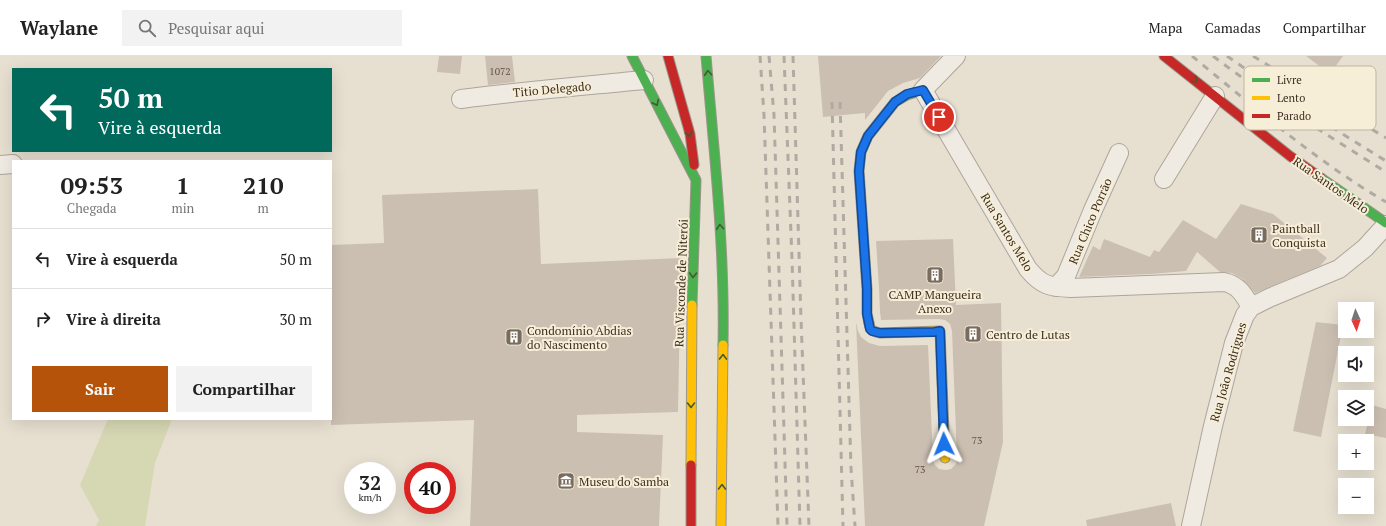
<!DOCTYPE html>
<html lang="pt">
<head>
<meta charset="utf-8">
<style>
	body { margin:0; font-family:"PT Serif",serif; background:#f2f2f2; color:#222; height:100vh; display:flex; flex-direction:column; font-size:15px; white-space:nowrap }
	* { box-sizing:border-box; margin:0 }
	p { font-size:13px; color:#767676 }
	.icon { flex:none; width:22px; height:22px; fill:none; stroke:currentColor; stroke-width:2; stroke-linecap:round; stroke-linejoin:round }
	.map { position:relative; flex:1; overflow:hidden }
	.drawer { position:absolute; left:12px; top:104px; width:320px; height:260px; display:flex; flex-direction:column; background:#fff; border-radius:0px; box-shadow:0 4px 16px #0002 }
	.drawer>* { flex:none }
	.banner { position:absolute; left:12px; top:12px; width:320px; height:84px; border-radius:0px; box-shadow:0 4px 16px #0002; background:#00695c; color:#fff; overflow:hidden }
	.needle { width:26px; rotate:177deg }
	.fabs { position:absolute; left:1338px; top:246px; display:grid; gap:8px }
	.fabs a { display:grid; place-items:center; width:36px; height:36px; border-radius:0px; background:#fff; box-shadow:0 4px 16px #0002; font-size:20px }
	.speed { position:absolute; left:344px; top:406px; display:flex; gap:8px; font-size:20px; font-weight:700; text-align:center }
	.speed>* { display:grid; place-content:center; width:52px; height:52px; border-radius:50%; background:#fff; box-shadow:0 4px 16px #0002; line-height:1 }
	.speed small { font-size:10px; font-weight:400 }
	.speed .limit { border:6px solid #d22; background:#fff; color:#111 }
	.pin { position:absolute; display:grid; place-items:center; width:34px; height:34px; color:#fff; margin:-17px; border:2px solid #fff; border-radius:50%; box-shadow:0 1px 4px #0007 }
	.me { position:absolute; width:44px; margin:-22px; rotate:358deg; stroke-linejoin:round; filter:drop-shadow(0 0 3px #0008) }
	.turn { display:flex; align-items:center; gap:14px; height:84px; padding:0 20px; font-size:18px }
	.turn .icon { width:52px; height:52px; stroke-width:2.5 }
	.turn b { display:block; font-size:28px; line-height:34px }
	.eta { display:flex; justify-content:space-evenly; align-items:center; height:68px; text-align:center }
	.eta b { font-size:24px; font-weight:600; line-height:28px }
	.button { display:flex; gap:8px; margin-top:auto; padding:8px 20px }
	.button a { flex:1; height:46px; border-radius:0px; background:#b45309; color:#fff; font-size:16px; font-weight:600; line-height:46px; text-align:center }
	.button a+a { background:#f2f2f2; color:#222 }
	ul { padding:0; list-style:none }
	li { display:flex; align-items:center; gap:12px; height:60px; padding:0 20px; border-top:1px solid #e0e0e0 }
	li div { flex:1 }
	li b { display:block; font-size:15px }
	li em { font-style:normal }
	header { display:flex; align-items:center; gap:24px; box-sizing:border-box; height:56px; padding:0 20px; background:#fff; border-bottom:1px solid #e0e0e0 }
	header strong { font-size:19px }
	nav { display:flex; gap:22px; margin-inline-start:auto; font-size:14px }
	.search { width:280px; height:36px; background:#f2f2f2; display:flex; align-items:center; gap:10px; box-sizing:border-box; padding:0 14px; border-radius:0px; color:#767676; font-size:15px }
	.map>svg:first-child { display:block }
	.green { fill:#d6d7b3 }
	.building { fill:#cbbfb2 }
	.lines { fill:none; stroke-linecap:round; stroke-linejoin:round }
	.street-casing { stroke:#ada599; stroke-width:20 }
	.fast-casing { stroke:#9c958a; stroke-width:11 }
	.slow-casing { stroke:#9c958a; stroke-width:11 }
	.jam-casing { stroke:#9c958a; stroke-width:11 }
	.street { stroke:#efebe3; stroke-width:18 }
	.fast { stroke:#4caf50; stroke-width:9 }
	.slow { stroke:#ffc107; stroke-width:9 }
	.jam { stroke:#c62828; stroke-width:9 }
	.rail { stroke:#afaaa2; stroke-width:3; stroke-dasharray:7 7; stroke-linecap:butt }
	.oneway { stroke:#425b31 }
	.route-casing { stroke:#114b97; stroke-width:10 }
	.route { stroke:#1a73e8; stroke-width:7 }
	.labels { text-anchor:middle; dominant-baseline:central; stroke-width:4; stroke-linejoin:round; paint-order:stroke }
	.number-label { font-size:10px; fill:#605244 }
	.street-label { font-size:12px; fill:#3d2e20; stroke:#f7eed8 }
	.poi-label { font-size:12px; fill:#3d2e20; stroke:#f7eed8; text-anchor:start }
	.key { fill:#f7eed8; stroke:#bfb4a1; stroke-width:1 }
	.key-label { font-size:11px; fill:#3d2e20 }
</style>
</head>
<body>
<header>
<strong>Waylane</strong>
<div class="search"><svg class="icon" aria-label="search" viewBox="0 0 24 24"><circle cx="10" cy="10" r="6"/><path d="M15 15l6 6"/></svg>Pesquisar aqui</div>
<nav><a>Mapa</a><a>Camadas</a><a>Compartilhar</a></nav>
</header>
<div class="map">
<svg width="1386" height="470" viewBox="0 0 1386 470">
	<rect width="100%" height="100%" fill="#e7e0d1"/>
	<path class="green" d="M108,363h64l-17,44 -10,63h-49l3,-6 -19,-35z"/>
	<path class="building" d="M439,0h23l-2,18 -23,-2z
		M485,0h27l3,26 -27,3z
		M818,0h123l-21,22 -17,5 -15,8 -23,29v-7l-42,4z
		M1306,0h37l-13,18z
		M538,133l3,75 140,-6 -3,154 -101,3v17l86,3 -4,91h-189l4,-106 -143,5v-180l53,-2 -2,-48z
		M1241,148l32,10 54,44 -7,8 -65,27 -12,-14 -11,-6 -12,-1 -23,-20 -11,19 -35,3 -72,3 14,-31 7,4 4,-11 46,18 4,-7 5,2 24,-32 33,19z
		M953,183l3,66 45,-2 2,139 -19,84h-119l-9,-204 2,9 3,6 8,6 11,3 48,-1 5,114 1,5 5,5 7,1 5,-1 5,-5 1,-6 -5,-127 -2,-7 -5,-4 -7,-1 -57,1 -1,-8 -1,-24 -3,-47z
		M1316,266l27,3 -22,112 -28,-6z
		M1372,349l14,4v29l-21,-4z
		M1171,447l5,23h-89l-1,-6z"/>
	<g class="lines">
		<g class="street-casing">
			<path id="street" d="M956,0l-33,34 105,179c14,17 22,18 43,19l153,-6c15,3 20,13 27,25
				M461,43c61,-8 122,-13 183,-19
				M0,109l13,-1
				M1164,123l51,-83
				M1056,231l10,-11 27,-66 26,-57
				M1191,470l22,-100 21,-83 11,-28 6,-8 18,-9 70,-29 26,-21 21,-23"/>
		</g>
		<g class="fast-casing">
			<path id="fast" d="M632,0l64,124 -4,125
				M706,0c8,96 19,192 17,289
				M1321,122l65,45
				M869,267l-2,-10v-24l-8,-118 2,-19 7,-16 27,-34 12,-7 16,-5"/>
		</g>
		<g class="slow-casing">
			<path id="slow" d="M869,267c1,8 4,8 11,10l60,-2 5,127
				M691,409l1,-160
				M721,470l2,-181"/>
		</g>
		<g class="jam-casing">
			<path id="jam" d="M668,0l22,78 4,31
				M1164,0l126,100 31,22
				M691,409v61"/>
		</g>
		<use href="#street" class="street"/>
		<use href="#fast" class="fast"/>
		<use href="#slow" class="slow"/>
		<use href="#jam" class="jam"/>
		<path class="rail" d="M760,0l4,59 14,411
			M769,0l5,59 13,411
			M784,0l8,203 8,267
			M793,0l8,263 8,207
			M1192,0c62,51 124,105 194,146
			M1213,0c55,42 114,79 173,116
			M1227,0l77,54 82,51
			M1253,0l133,82
			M832,46l11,424
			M840,46l11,366 4,58"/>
	</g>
	<defs><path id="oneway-chevron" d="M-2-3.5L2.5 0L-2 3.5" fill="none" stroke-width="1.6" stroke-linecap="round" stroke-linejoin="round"/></defs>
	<g class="oneway">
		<use href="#oneway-chevron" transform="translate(708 17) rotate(-95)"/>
		<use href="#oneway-chevron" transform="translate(1195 24) rotate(38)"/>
		<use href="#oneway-chevron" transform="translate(656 47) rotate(63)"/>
		<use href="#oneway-chevron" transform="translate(689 78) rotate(78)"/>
		<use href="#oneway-chevron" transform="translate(720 171) rotate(-95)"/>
		<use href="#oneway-chevron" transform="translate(693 219) rotate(92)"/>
		<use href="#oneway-chevron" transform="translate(723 301) rotate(-89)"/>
		<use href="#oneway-chevron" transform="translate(691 349) rotate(90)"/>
		<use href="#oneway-chevron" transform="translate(722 431) rotate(-89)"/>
	</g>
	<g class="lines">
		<g class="route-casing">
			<path id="route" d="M939,61l-16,-27 -16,4 -12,8 -27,34 -7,16 -2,19 8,118v25l3,15 2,2 8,2 54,-1 6,-1 4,113"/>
		</g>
		<use href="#route" class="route"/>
	</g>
	<defs>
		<g id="building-square" transform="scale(0.9)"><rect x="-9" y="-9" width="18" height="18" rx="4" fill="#786c5e" stroke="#f7eed8"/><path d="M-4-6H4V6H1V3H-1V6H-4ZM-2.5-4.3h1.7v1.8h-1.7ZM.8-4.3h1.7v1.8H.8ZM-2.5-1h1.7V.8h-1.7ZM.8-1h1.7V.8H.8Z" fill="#fff"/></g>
		<g id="museum-square" transform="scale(0.9)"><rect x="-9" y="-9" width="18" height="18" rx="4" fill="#786c5e" stroke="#f7eed8"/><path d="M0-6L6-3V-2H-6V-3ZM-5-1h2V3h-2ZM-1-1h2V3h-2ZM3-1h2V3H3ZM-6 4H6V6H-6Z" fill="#fff"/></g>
	</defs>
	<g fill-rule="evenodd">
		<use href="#building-square" x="1259" y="179"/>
		<use href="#building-square" x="935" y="219"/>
		<use href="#building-square" x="973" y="278"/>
		<use href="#building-square" x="514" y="281"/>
		<use href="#museum-square" x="566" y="425"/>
	</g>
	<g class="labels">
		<g class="number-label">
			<text x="500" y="15">1072</text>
			<text x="977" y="384">73</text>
			<text x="920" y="413">73</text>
		</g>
		<g class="street-label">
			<text transform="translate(552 33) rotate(-5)">Titio Delegado</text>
			<text transform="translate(1331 129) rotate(35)">Rua Santos Melo</text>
			<text transform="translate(1090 165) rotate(-67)">Rua Chico Porrão</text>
			<text transform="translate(1007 176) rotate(59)">Rua Santos Melo</text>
			<text transform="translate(681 227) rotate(-88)">Rua Visconde de Niterói</text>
			<text transform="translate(1228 316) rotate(-74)">Rua João Rodrigues</text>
		</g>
		<g class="poi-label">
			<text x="1272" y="172">Paintball<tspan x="1272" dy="14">Conquista</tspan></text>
			<text x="935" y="238" text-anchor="middle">CAMP Mangueira<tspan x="935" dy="14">Anexo</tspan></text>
			<text x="527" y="274">Condomínio Abdias<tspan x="527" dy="14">do Nascimento</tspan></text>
			<text x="986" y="278">Centro de Lutas</text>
			<text x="579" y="425">Museu do Samba</text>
		</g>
	</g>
	<rect x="1244" y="10" width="132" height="64" rx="6" class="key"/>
	<rect x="1252" y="22" width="18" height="4" fill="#4caf50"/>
	<rect x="1252" y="40" width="18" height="4" fill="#ffc107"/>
	<rect x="1252" y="58" width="18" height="4" fill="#c62828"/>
	<g class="key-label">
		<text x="1277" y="28">Livre</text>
		<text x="1277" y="46">Lento</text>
		<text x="1277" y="64">Parado</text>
	</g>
</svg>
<div class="fabs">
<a><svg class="needle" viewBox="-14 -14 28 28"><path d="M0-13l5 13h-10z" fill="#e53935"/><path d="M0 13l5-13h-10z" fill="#767676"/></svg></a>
<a><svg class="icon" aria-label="sound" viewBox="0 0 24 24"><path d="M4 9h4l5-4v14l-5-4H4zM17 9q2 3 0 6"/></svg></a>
<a><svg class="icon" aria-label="layers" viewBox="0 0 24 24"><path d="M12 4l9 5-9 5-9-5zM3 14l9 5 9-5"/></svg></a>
<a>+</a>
<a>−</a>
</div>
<div class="speed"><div>32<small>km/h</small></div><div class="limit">40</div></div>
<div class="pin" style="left:939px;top:61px;background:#d93025"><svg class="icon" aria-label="arrive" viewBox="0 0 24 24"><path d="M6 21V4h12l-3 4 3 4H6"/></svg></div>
<svg class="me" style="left:944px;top:388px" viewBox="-20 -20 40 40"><path d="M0-17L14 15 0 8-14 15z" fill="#1a73e8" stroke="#fff" stroke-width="4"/></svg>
<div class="banner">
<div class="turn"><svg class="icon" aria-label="left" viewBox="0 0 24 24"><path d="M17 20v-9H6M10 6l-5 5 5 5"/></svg><div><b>50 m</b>Vire à esquerda</div></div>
</div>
<section class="drawer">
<div class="eta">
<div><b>09:53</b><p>Chegada</p></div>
<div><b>1</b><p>min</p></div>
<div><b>210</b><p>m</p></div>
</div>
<ul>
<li><svg class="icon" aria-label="left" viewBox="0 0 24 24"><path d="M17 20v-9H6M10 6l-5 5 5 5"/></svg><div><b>Vire à esquerda</b></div><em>50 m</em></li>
<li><svg class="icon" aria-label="right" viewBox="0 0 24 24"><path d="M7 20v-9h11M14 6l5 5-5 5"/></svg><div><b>Vire à direita</b></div><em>30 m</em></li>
</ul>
<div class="button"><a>Sair</a><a>Compartilhar</a></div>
</section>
</div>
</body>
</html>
